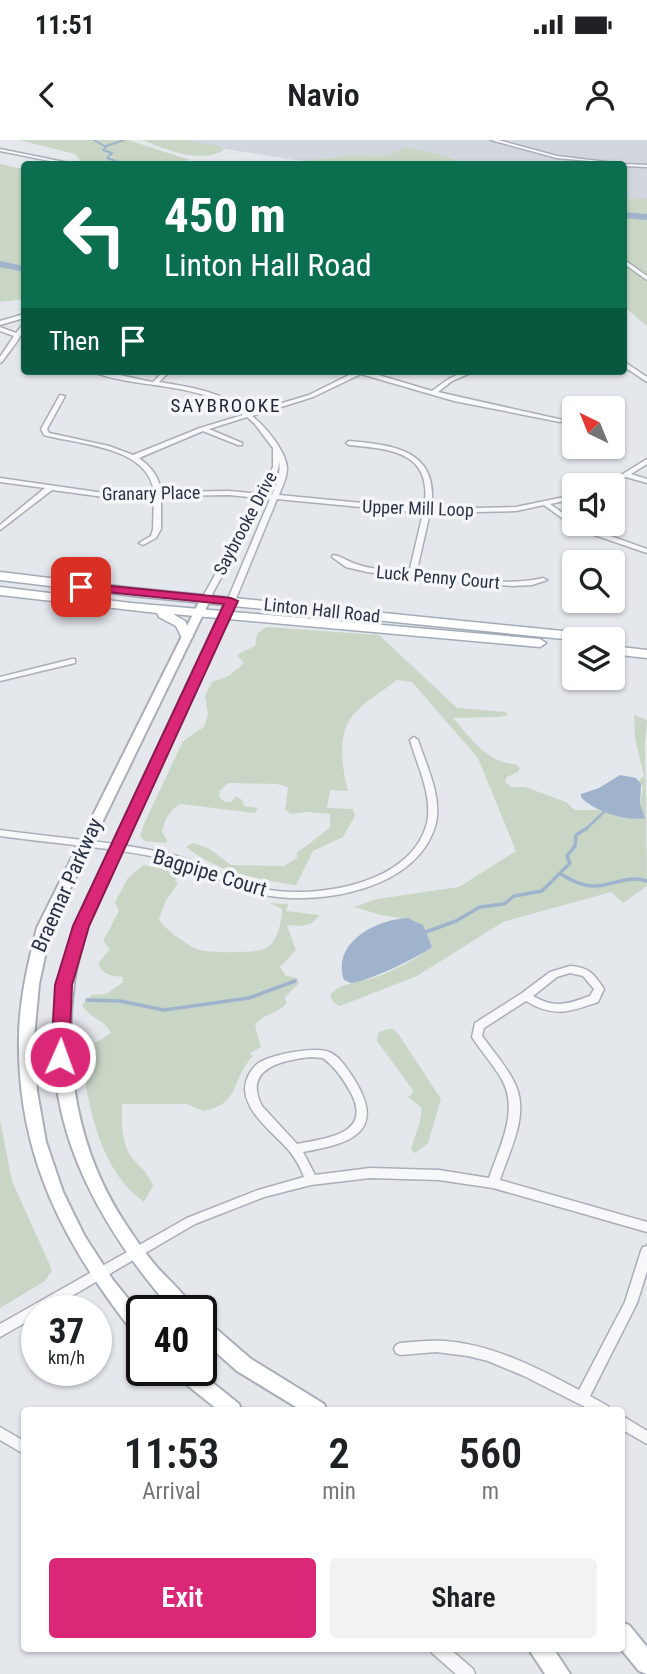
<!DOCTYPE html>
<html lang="en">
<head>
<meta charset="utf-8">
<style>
	body { margin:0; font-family:"Roboto Condensed",sans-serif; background:#f2f2f2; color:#202124; height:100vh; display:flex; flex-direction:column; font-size:26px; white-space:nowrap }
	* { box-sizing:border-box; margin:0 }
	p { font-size:23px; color:#757577 }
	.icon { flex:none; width:38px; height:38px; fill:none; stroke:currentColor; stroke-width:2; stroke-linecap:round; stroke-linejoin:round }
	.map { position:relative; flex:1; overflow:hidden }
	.sheet { position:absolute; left:21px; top:1267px; width:604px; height:245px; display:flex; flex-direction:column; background:#fff; border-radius:7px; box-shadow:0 2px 5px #0004 }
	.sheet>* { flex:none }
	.top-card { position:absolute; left:21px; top:21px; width:606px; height:214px; border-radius:7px; box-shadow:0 2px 5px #0004; background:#0b6e4f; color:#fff; overflow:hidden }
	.needle { width:46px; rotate:317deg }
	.tools { position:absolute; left:562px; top:256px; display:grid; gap:14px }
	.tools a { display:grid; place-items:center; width:63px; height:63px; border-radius:7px; background:#fff; box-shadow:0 2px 5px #0004; font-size:35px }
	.speed { position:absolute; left:21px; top:1155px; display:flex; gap:14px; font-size:35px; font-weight:700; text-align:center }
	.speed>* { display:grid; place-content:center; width:91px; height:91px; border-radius:50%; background:#fff; box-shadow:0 2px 5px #0004; line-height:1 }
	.speed small { font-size:18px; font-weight:400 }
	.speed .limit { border:4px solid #111; border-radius:10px; background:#fff; color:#111 }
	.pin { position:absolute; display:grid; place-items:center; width:60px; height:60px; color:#fff; margin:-30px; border-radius:14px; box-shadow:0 4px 10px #0006 }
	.me { position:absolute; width:77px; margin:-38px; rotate:2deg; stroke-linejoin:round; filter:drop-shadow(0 0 5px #0008) }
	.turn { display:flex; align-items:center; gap:24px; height:147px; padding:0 28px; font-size:32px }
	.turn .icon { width:91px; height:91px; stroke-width:2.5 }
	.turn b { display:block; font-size:49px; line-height:60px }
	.then { display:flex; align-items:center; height:66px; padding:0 28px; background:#0003; gap:14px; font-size:26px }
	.eta { display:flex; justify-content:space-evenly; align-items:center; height:119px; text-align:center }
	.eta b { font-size:42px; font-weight:600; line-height:49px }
	.action { display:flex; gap:14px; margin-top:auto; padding:14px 28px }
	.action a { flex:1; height:80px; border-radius:7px; background:#db2777; color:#fff; font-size:28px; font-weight:600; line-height:80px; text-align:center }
	.action a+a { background:#f2f2f2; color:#202124 }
	.status { display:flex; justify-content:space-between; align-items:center; height:49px; padding:0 35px; background:#fff; direction:ltr }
	.status svg { height:19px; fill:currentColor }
	header { display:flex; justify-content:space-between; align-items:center; height:91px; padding:0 28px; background:#fff; font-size:32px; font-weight:600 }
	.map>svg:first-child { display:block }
	.built { fill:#d2d6de }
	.green { fill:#c9d6c5 }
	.water { fill:#9fb4cc }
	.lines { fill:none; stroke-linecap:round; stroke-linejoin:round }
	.stream-far2 { stroke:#9fb4cc; stroke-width:2 }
	.stream-far1 { stroke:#9fb4cc; stroke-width:2.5 }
	.stream { stroke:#9fb4cc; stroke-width:3.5 }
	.river { fill:#9fb4cc; fill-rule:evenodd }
	.street-casing { stroke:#a9aeb7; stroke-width:3 }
	.secondary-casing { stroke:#a9aeb7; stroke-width:4 }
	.primary-casing { stroke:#a3abb8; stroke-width:3 }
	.street { fill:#f7f8fa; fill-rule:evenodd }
	.secondary { fill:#fff; fill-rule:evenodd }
	.primary { fill:#fff; fill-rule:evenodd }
	.route { fill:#db2777; stroke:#8e194d; stroke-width:2 }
	.labels { text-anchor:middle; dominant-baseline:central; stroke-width:7; stroke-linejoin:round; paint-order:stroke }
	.far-street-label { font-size:18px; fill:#2b3445; stroke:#f4f6f9 }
	.far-neighbourhood-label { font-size:19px; letter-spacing:2px; fill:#1d2536; stroke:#f4f6f9 }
	.street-label { font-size:21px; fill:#2b3445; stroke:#f4f6f9 }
</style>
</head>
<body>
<div class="status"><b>11:51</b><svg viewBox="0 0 49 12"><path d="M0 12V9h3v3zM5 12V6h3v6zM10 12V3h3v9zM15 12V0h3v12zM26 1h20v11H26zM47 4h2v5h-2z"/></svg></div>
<header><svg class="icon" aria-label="back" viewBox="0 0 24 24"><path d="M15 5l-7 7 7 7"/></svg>Navio<svg class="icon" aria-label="person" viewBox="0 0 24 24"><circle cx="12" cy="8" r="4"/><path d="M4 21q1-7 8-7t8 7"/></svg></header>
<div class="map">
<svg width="647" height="1534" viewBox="0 0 647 1534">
	<rect width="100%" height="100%" fill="#e4e7ec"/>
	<path class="built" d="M167,0h480v59l-24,-1v-34h-158l-22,-9 -38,-8 -17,9 -36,-1 -49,6z"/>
	<path class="green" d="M19,0h109l62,20 -24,4h-83l-8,-10z
		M143,0h41l36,6 4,4c-23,14 -58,0 -81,-10z
		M405,7l38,8 22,9h-169l7,-3 49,-6 36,1z
		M0,24l24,5v130l-24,3z
		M623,58l24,1v127l-24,-20z
		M266,487l113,8 78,73 49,4 1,3 -7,2 -47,1c17,19 35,46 63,46l4,4 -2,4 -11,5 -2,5 6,5h14l41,15 9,8h28l30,9 12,-1 -5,-13 3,-19 -5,-4 6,-6 -9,-38 -1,-23 13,5 -2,23 2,143 -24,17 -12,-11 -108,30 -86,54 -77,30 -6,-3 -4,-7c8,-14 39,-15 54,-22 17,-7 34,-16 48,-27l-9,-22 -10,-5 -32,-5 -27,-8 23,-8 82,-12 57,-36 -38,-93 -66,-76 -15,-2c-14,11 -33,22 -44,35 -16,19 -11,54 -5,76l-18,-1 -3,18 26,1 2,7 -12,21 -30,14 -17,34c-38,-5 -81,-14 -110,-38l7,-4 15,5 23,17 53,1 13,-8v-6c13,-7 20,-16 33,-24v-14l-23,-2 -16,2 -6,-4 3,-23 -11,-3 -49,-1 -8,8 -1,6 6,5h7l3,-6 7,4 2,6 14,2 -3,5 -75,-9c-11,7 -15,15 -18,28l5,8 -1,3 -21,-2 -5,-5 4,-12 39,-83 21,-14 4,-13 -3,-18 7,-14 17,-6 15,-13 -7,-8 18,-9 2,-12z
		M143,725l40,8 -8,7 3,3 -13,19 -6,17c4,9 28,26 38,30 11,4 59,5 69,-1 12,-7 16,-27 16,-39l-13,-6 19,1 -2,7 33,4c-7,13 -20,11 -32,10l9,25 -16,17 6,9 11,2 2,5 -15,15 3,4c-8,13 -26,11 -32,24l6,21 -11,6 3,3c-22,22 -12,48 -49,55l-17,-7h-65c0,17 -1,41 11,55 9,10 15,13 20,27l-9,16c-43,-30 -56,-94 -62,-143l2,-9 27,-17c-7,-14 -22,-15 -29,-28l9,-10 15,-1 16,-11 1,-6c-13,-1 -19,-2 -25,-13l12,-15 -7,-8 16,-30 -4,-9 13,-24z
		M387,889h7l5,6 42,64 -13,44 -13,10 -4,-3c3,-15 12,-29 10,-43l-13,-10 5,-4 -1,-4 -35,-48 1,-8z
		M0,980l12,61 40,89 -7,11 -45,27z"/>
	<path class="water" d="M620,635l16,3 5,6 -1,20 5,14c-18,4 -52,-7 -64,-21v-3l18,-6z
		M408,778l15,7 9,22c-13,10 -65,35 -81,36l-7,-3c-13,-37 32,-61 64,-62z"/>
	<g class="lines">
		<path class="stream-far2" d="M94,0l12,7 -3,3 9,3 -5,5 17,6
			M106,6l18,-6"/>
		<path class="stream-far1" d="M585,690l20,-19"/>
		<path class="stream" d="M561,734c42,28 55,-3 86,7
			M426,792l30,-11 24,-14 24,-3 10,-8 28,-5 28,-28 -3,-7 8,-10 1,-11 11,-7
			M87,860l33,1 44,9 85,-12 46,-17"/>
		<path class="river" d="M623,72l24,2v6l-24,-2z
			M0,121l24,5v6l-24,-5z"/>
		<g class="street-casing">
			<path id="street" d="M491,0h7l59,16 66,8 24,1v2l-24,-1v-2l-66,-6z
				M0,9l69,14 2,1h-6l-65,-13z
				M623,119l24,17v4l-24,-17z
				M24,174v4l-24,7v-4z
				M24,183c0,13 -14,27 -22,39l-2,1v-6l14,-21 -14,-5v-4l16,6z
				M623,221l24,16v5l-24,-16z
				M91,231c19,0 43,8 62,11l11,-11h6l-11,11c32,5 64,10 90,31l60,-18 48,-24h8l67,20c13,-10 26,-20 43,-20l-23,10 -14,11 125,28 -3,2 -106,-21 -93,-27 -48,23 -61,19c13,10 34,35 35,52 0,10 -5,19 -8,27l145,14c10,-57 -32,-60 -75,-64l-3,-2 3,-2c45,4 91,9 82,68l85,-2 58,-12v4l-24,5 24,17v2l73,26v4l-70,-24 -33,-24 -28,6 -86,2 -14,61c38,4 91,13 127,4l4,2 -15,5 -19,1 -83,-6 -63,-8 -21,-5 -14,-10 1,-2c9,1 17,8 26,10 16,5 33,6 50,8l14,-60 -146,-14 -42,102 -4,2h-3l-1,-2 43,-102 -6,-1 -55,102 -1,2h-6l-1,-2 57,-102 -29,-3 -68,1v33l-5,9 -13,7 -4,-2 12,-7 2,-7 1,-33 -50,1 -52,-7 -52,40v-5l45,-37 -45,-6v-4l104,15 50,-1c-6,-46 -74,-47 -110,-57l-3,-6 19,-34 5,1 -18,33 2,4 60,13 24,9 67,-27 43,-13c-32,-26 -75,-27 -115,-34 -12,-2 -26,-5 -37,-10zM247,277l7,6 19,25v19l-13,27 -31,-3 -68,1c-2,-16 -10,-25 -22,-34l64,-27 35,14h4v-2l-33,-14zM279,321c2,13 -2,22 -7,34l-6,-1c6,-10 13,-21 13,-33z
				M647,319v5l-16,10 16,5v4l-21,-6 -14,8h-7z
				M72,519h3v4l-75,18v-4z
				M414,597l4,3c8,25 24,56 18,83 -17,66 -114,83 -172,72 -33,-6 -62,-27 -95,-35 -55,-13 -113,-16 -169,-24v-6c56,8 113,11 169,24 33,7 61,28 94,35 54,10 148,-4 164,-66 6,-27 -10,-58 -17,-83z
				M570,826c19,1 24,8 34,23l-6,13c-29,10 -44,16 -72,-1l-42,27 -2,8c12,16 26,32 34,50 13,31 -7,65 -16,94l147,42v10l-154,-44 -54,-8 -69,-2 -59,7 -47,12 -69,27 -149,87h-9v5l-37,21v-13l187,-106 71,-28 46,-13c-3,-8 -7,-16 -13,-24 -14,-18 -45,-38 -46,-64 0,-9 5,-18 11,-24 11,-10 58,-19 73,-13 11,4 19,18 25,27 34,54 -5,65 -51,73l12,23 55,-7 69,2 50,8c11,-33 31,-68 12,-100 -9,-15 -20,-27 -29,-41l3,-14 47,-30 28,-21zM570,833l13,3 11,13 -4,7c-23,8 -34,13 -57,0l24,-19zM311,917l12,1c12,9 21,22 28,35 22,42 -26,45 -54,51l-35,-38c-20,-38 21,-46 49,-49z
				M647,1106v25l-10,32 -47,93 18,10 1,4h-18l-67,-34 -36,-15 -20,-5 -32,-4 -36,3 -4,-2 -2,-4 2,-4 4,-2c15,-1 30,-3 44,-2 48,3 94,27 135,49l46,-88 16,-51 2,-4z
				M621,1275l26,16v13l-26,-15z
				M0,1287l24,14v13l-24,-14z
				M430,1508h19l24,21 2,5h-19l-24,-21z"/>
		</g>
		<g class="secondary-casing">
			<path id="secondary" d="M205,457l5,3 -159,328 -12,56 -5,54 3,53 9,51 17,50 21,43 29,45 29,36v22l-6,-2c-71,-90 -119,-179 -117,-297 0,-38 9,-75 18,-111l163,-328z
				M231,458l5,3 -148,325c-5,19 -12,38 -14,57 -11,83 4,169 51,240 9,14 20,30 31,43 12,14 30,28 38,45h-21c-68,-78 -124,-172 -119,-280 2,-36 11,-70 20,-105l152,-325z
				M201,1179l6,2 44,38 73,45 2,6h-25l-64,-39 -36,-32z
				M174,1230h23l42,34 2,6h-23l-42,-34z
				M621,1482l8,3 18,22v27l-8,-3 -19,-23z
				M528,1508h25l17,26h-25z"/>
		</g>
		<g class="primary-casing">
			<path id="primary" d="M0,432l133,16 470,47 6,4 -35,1 -441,-44 -133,-16z
				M0,447l131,16 409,36 6,4 -6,4 -367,-33 12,7 8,16 -6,4 -4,-1 -7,-14 -17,-9 -2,-4 -157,-18z
				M612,506l35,4v8l-35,-4z"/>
		</g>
		<use href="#street" class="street"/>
		<use href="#secondary" class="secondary"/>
		<use href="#primary" class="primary"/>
	</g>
	<path class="route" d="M81,443l150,15 7,3 -149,325 -17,59 -3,72 -3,4h-12l-3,-4 4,-72 18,-59 151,-322 -147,-15v-5z"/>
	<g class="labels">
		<g class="far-street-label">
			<text transform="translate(151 353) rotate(-1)">Granary Place</text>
			<text transform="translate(418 368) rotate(2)">Upper Mill Loop</text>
			<text transform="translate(245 383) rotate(-62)">Saybrooke Drive</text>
			<text transform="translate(438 437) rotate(5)">Luck Penny Court</text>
			<text transform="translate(322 470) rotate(6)">Linton Hall Road</text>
		</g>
		<g class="far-neighbourhood-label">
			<text x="226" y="265">SAYBROOKE</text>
		</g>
		<g class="street-label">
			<text transform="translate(210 733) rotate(17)">Bagpipe Court</text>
			<text transform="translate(67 745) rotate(-66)">Braemar Parkway</text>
		</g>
	</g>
</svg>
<div class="tools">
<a><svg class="needle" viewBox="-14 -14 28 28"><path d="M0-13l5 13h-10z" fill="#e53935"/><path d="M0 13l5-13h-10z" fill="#757577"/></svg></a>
<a><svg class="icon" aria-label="sound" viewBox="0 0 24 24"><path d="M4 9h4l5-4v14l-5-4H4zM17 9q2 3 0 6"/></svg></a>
<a><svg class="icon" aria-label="search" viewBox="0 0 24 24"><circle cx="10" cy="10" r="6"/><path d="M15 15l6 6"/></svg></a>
<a><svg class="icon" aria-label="layers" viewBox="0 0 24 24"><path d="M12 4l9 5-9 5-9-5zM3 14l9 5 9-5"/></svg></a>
</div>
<div class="speed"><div>37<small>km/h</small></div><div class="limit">40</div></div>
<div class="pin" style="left:81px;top:447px;background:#d93025"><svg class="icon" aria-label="arrive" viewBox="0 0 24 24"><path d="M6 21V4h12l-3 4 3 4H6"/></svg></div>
<svg class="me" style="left:60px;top:917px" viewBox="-20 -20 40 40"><circle r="17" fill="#db2777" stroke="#fff" stroke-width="3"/><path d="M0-11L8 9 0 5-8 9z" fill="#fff"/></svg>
<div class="top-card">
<div class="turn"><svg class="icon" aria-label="left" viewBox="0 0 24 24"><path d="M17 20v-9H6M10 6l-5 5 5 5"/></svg><div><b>450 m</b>Linton Hall Road</div></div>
<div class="then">Then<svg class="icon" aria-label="arrive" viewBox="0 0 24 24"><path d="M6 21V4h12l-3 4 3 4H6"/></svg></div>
</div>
<section class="sheet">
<div class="eta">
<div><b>11:53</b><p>Arrival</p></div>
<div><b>2</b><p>min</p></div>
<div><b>560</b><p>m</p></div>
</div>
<div class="action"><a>Exit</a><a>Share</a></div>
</section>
</div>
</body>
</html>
